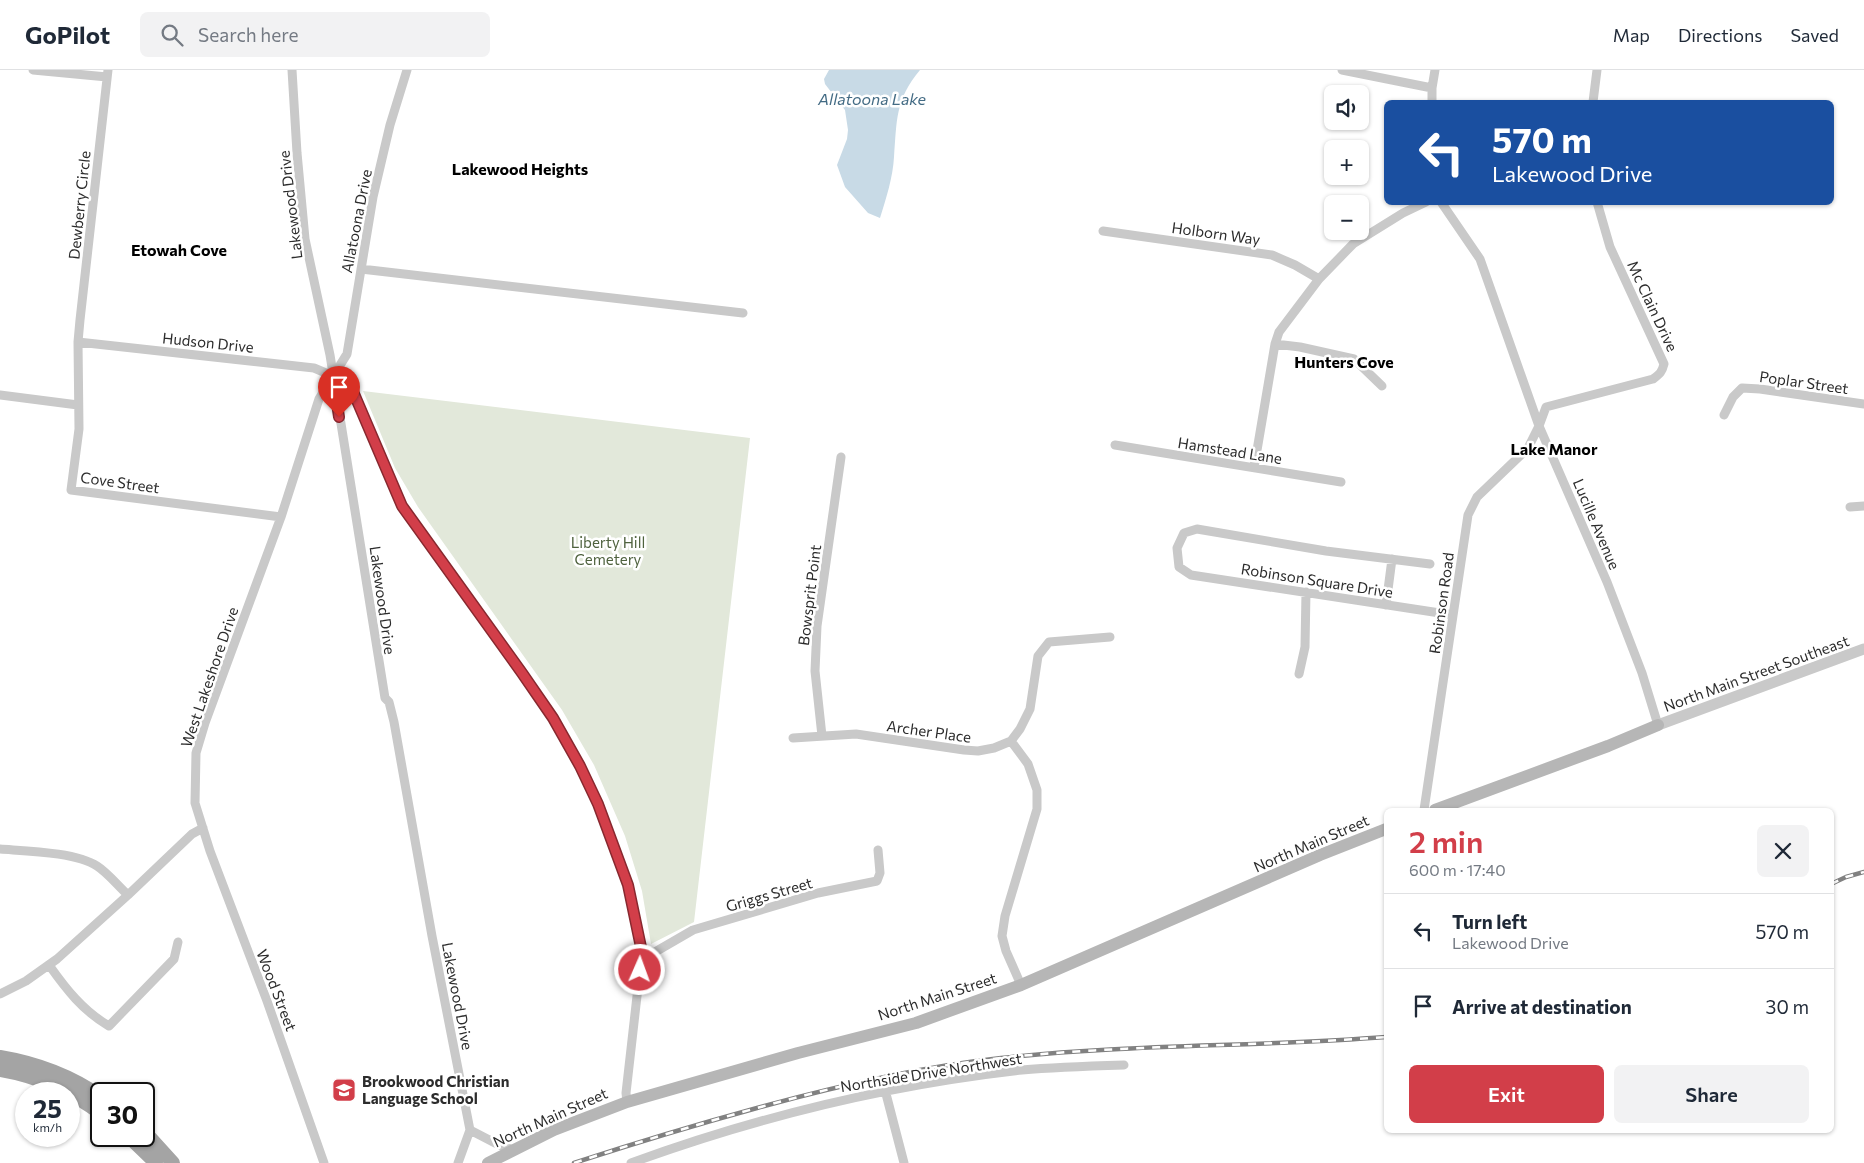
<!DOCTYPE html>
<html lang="en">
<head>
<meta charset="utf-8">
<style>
	body { margin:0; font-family:Commissioner,sans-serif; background:#f2f2f3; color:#1f2937; height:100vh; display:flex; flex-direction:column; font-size:19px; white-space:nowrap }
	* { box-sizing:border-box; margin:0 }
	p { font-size:16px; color:#747a83 }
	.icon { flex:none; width:28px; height:28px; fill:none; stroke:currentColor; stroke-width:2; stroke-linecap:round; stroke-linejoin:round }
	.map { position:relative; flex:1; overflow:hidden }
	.side { position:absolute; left:1384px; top:738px; width:450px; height:325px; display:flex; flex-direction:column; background:#fff; border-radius:8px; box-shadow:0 1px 4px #0004 }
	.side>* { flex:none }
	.guide { position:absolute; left:1384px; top:30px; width:450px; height:105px; border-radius:8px; box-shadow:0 1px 4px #0004; background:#1a4fa0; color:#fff; overflow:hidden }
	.controls { position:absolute; left:1324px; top:15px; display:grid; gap:10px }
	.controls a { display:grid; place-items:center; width:45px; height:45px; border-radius:8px; background:#fff; box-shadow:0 1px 4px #0004; font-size:25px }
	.speed { position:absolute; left:15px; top:1012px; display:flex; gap:10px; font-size:25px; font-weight:700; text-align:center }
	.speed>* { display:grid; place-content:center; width:65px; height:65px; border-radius:50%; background:#fff; box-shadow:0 1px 4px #0004; line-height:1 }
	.speed small { font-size:12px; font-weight:400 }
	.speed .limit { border:2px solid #111; border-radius:8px; background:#fff; color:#111 }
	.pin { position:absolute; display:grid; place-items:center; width:42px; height:42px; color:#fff; margin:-51px -21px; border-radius:50% 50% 50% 0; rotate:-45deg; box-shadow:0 0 5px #0007 }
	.pin .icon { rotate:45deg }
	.me { position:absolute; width:55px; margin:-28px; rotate:2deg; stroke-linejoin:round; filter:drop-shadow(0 0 4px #0008) }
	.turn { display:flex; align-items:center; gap:18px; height:105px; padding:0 25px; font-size:22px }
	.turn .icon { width:65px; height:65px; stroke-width:2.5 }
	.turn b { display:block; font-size:35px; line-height:42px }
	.round { display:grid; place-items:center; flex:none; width:52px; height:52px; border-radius:8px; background:#f2f2f3 }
	.summary { display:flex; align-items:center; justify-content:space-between; height:85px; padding:0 25px }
	h1 { font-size:30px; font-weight:600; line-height:38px; color:#d23e49 }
	.cta { display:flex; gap:10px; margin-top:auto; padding:10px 25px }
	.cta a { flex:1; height:58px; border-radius:8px; background:#d23e49; color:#fff; font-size:20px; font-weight:600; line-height:58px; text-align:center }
	.cta a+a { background:#f2f2f3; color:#1f2937 }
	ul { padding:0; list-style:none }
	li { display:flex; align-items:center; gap:15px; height:75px; padding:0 25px; border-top:1px solid #e0e1e3 }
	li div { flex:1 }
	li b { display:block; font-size:19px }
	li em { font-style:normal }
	header { display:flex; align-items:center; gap:30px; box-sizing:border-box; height:70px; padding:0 25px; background:#fff; border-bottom:1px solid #e0e1e3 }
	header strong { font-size:24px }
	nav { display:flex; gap:28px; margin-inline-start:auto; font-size:18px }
	.search { width:350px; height:45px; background:#f2f2f3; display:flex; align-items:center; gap:12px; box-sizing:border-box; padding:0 18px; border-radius:8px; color:#747a83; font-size:19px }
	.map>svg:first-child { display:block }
	.green { fill:#e2e8da }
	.water { fill:#c8dae6 }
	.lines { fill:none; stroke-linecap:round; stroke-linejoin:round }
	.minor { stroke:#c9c9c9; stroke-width:9 }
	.tertiary { stroke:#c9c9c9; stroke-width:11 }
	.secondary { stroke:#b6b6b6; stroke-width:12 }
	.primary { stroke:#a4a4a4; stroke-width:14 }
	.rail-casing { stroke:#818181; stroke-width:4.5 }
	.rail { stroke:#fff; stroke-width:2.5; stroke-dasharray:8; stroke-linecap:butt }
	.route-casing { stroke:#88282f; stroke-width:12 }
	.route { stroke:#d23e49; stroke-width:9 }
	.labels { text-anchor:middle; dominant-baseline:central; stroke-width:5; stroke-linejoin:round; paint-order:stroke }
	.street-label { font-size:15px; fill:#2c2c2c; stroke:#fff }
	.park-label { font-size:15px; fill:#4f623e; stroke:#fff }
	.poi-label { font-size:15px; font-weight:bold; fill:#2c2c2c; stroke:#fff; text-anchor:start }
	.water-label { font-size:16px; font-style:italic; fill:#436b84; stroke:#fff }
	.neighbourhood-label { font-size:16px; font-weight:bold; fill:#000; stroke:#fff }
</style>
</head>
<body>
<header>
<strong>GoPilot</strong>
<div class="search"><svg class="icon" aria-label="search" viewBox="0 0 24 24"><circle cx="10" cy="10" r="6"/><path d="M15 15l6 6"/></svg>Search here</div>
<nav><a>Map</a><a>Directions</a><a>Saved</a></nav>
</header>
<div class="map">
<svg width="1864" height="1093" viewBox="0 0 1864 1093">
	<rect width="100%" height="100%" fill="#fff"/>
	<path class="green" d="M363,321l387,47 -56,484 -43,22 -9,-53 -17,-55 -31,-71 -32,-55 -144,-203 -23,-39z"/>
	<path class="water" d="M829,0h91c-25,30 -23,50 -26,87 -1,20 -8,42 -14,61l-12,-5 -23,-26 -8,-22 10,-26 1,-9 -3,-20 -20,-26 -1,-5z"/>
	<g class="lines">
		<path class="minor" d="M33,0l74,7
			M108,0l-28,250 -2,22 1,87 -8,61 210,27
			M292,0l5,83 8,86 25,116 55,343 4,4 5,20 38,214 38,194 -12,33
			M1342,0l90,18
			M1432,32v-14l3,-18
			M1593,32l4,-32
			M1441,132l39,57 59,167 68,156 35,91 16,52
			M1103,161l169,24 23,10 24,14
			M361,199l382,44
			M78,272l236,26 19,8 19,13 51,117 150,212 27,48 19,38 29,81 14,67 -16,141 1,9
			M1275,274l25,3 54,12 28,27
			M0,325l78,10
			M1724,345l9,-18 9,-9 18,1 104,15
			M1115,375l226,37
			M1254,398l21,-124 4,-12 40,-53 34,-35 50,-31 23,-11
			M1850,437l14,-1
			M1430,494l-104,-13 -129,-22 -13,4 -7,15 2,19 12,8 262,40
			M1386,535l6,-46
			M1299,604l6,-27 1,-55
			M822,666l-7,-65 2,-45 24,-169
			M793,668l63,-4 108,16 14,1 16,-3 17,-7 9,-12 10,-20 8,-53 11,-14 61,-5
			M1011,671l17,23 9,26v19l-32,107 -3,20 4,15 15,34
			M1424,740l44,-295 9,-18 51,-49 11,-22 7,-19 107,-28c7,-5 9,-7 11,-15l-54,-117 -13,-45
			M0,779c25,2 76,3 97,17 11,7 21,20 31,29
			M642,882h13l38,-22 125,-37 59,-12 3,-8 -2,-23
			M49,895c17,24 34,46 60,61l65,-67 4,-17
			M0,924l26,-13 31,-22 71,-64 64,-61 11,-6
			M885,1020l19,73
			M470,1060l27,14 16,6
			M324,1093l-57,-162 -57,-150 -15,-48 1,-50 9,-30 76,-206 38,-118 28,-45 26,-157 17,-72 17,-55
			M631,1093c126,-46 257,-78 391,-93 34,-3 68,-4 102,-5"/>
		<path class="tertiary" d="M1658,655l206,-76"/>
		<path class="secondary" d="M1435,740l173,-64 50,-21
			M488,1093l66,-33 73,-28 171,-49 118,-30 105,-38 299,-130 66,-26"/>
		<path class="primary" d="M0,987c36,6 71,19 101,40
			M0,1000c36,6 72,22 101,44
			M144,1061l29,32
			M128,1066l28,27"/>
		<g class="rail-casing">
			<path id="rail" d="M1831,814l15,-7 18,-5
				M574,1093c61,-20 121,-38 183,-55 80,-22 161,-41 244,-50 128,-14 257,-11 385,-21"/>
		</g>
		<use href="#rail" class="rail"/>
	</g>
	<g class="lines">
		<g class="route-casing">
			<path id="route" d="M339,347l-6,-41 19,13 50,117 120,167 31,45 27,48 18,38 30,81 14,67 -2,18"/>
		</g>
		<use href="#route" class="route"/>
	</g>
	<defs>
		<g id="school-square" transform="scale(1.25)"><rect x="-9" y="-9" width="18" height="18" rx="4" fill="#d23e49" stroke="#fff"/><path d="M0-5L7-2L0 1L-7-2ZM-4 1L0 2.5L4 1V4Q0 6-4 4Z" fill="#fff"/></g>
	</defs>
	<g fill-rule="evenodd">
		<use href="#school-square" x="344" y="1020"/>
	</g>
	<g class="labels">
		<g class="street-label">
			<text transform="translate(79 135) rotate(-84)">Dewberry Circle</text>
			<text transform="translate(290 135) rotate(-97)">Lakewood Drive</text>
			<text transform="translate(356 151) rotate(-79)">Allatoona Drive</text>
			<text transform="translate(1216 163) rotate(8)">Holborn Way</text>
			<text transform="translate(1653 236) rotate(65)">Mc Clain Drive</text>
			<text transform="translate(208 272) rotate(6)">Hudson Drive</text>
			<text transform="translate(1804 312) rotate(8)">Poplar Street</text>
			<text transform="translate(1230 380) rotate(9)">Hamstead Lane</text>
			<text transform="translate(120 412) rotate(8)">Cove Street</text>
			<text transform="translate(1597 454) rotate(67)">Lucille Avenue</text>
			<text transform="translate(1317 510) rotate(9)">Robinson Square Drive</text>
			<text transform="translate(809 525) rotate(-83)">Bowsprit Point</text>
			<text transform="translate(383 530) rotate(82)">Lakewood Drive</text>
			<text transform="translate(1441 533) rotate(-82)">Robinson Road</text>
			<text transform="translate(1756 603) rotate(-20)">North Main Street Southeast</text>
			<text transform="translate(209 607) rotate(-71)">West Lakeshore Drive</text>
			<text transform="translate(929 661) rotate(8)">Archer Place</text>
			<text transform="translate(1311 773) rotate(-23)">North Main Street</text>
			<text transform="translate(769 824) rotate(-16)">Griggs Street</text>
			<text transform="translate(277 920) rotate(69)">Wood Street</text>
			<text transform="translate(458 926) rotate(79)">Lakewood Drive</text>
			<text transform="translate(937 926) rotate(-18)">North Main Street</text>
			<text transform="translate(931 1002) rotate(-9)">Northside Drive Northwest</text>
			<text transform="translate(550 1047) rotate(-24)">North Main Street</text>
		</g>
		<g class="park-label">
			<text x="608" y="472">Liberty Hill<tspan x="608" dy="17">Cemetery</tspan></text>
		</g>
		<g class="poi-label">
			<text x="362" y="1011">Brookwood Christian<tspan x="362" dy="17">Language School</tspan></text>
		</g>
		<g class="water-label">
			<text x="872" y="28">Allatoona Lake</text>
		</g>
		<g class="neighbourhood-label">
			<text x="520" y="98">Lakewood Heights</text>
			<text x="179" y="179">Etowah Cove</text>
			<text x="1344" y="291">Hunters Cove</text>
			<text x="1554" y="378">Lake Manor</text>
		</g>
	</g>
</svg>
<div class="controls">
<a><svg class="icon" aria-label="sound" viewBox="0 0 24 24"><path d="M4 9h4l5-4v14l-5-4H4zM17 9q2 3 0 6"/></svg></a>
<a>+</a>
<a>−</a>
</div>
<div class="speed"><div>25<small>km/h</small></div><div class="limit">30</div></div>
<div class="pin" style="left:339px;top:347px;background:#d93025"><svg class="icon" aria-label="arrive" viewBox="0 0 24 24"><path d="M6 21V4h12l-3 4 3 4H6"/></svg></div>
<svg class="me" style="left:640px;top:900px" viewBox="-20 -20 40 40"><circle r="17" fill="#d23e49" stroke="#fff" stroke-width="3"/><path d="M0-11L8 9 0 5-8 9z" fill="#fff"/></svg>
<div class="guide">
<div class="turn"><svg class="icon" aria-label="left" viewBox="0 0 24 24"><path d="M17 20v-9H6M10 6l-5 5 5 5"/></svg><div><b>570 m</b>Lakewood Drive</div></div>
</div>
<section class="side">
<div class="summary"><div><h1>2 min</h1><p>600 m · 17:40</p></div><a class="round"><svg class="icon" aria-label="close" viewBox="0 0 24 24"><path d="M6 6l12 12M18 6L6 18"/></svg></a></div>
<ul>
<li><svg class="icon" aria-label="left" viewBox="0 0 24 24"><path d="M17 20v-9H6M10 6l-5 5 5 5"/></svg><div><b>Turn left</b><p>Lakewood Drive</p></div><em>570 m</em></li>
<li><svg class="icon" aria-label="arrive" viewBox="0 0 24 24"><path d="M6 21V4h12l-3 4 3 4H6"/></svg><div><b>Arrive at destination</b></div><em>30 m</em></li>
</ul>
<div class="cta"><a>Exit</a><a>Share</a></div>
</section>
</div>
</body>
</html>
